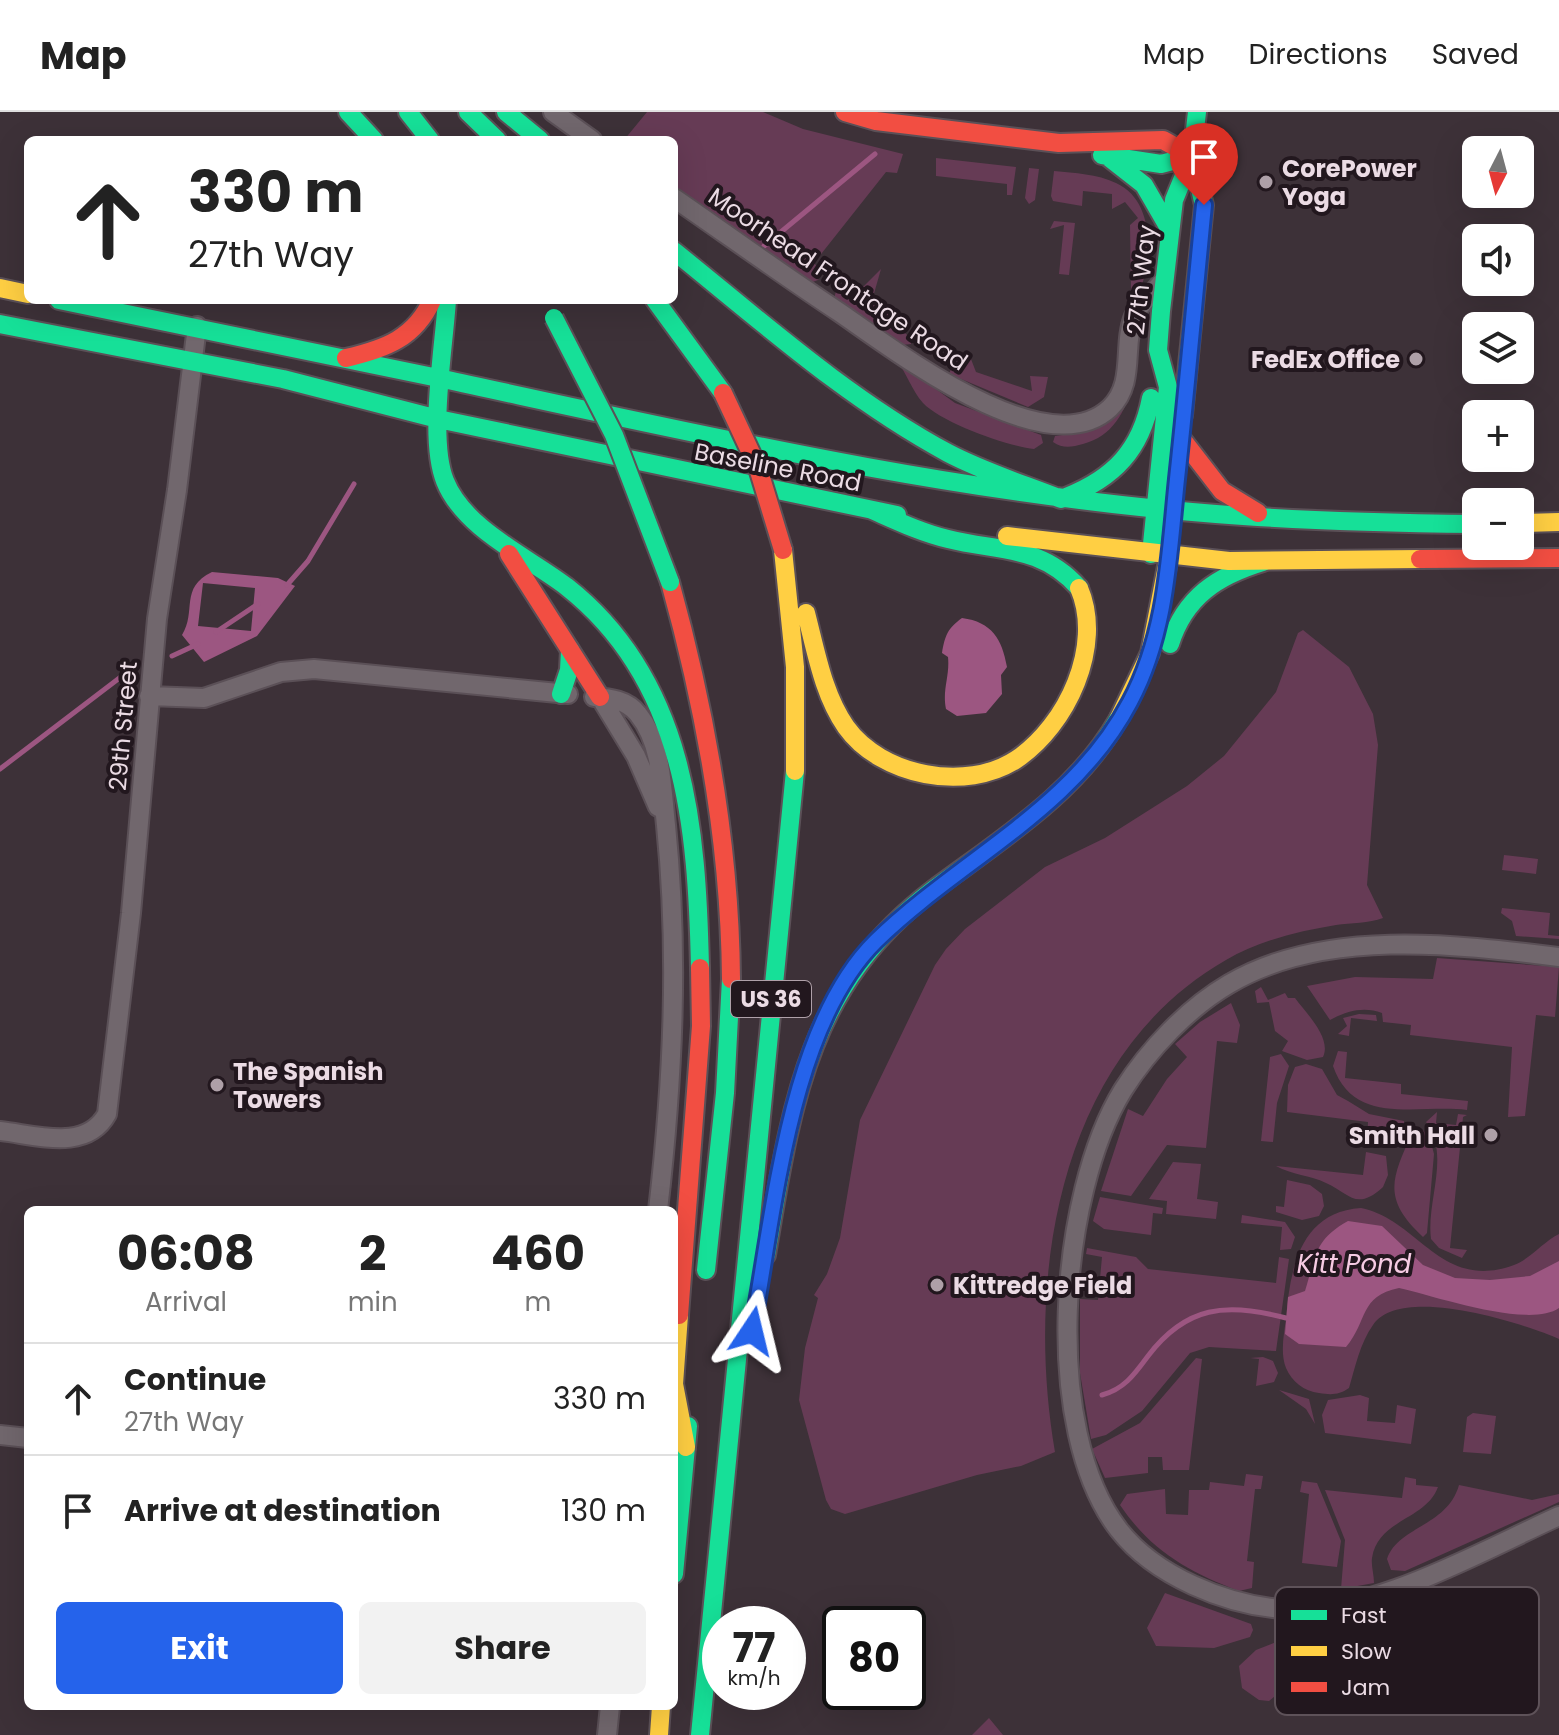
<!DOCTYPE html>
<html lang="en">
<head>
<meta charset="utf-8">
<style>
	body { margin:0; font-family:Poppins,sans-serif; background:#f2f2f2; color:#222; height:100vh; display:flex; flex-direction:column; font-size:30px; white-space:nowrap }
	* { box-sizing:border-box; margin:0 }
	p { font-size:26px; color:#767676 }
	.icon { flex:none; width:44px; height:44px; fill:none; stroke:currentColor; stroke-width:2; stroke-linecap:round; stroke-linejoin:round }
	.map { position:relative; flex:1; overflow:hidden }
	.side { position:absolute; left:24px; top:1094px; width:654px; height:504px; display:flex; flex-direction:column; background:#fff; border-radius:12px; box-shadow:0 8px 32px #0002 }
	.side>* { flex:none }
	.banner { position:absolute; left:24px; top:24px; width:654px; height:168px; border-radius:12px; box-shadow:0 8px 32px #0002; background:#fff; color:#222; overflow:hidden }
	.needle { width:52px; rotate:186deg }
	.tools { position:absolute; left:1462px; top:24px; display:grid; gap:16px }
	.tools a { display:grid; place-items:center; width:72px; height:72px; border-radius:12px; background:#fff; box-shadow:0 8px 32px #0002; font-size:40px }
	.speed { position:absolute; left:702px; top:1494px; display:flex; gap:16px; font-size:40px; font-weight:700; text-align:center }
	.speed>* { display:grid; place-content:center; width:104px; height:104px; border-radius:50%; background:#fff; box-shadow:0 8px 32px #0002; line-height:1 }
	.speed small { font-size:20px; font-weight:400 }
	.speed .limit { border:4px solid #111; border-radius:12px; background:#fff; color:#111 }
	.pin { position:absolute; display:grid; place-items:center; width:68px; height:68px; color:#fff; margin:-82px -34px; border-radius:50% 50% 50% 0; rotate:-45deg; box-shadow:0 0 8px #0007 }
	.pin .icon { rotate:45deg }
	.me { position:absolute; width:88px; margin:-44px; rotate:10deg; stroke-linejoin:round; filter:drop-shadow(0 0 6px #0008) }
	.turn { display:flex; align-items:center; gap:28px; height:168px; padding:0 32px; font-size:36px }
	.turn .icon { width:104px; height:104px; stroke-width:2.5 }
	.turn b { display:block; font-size:56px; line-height:68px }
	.eta { display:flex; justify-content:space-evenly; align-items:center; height:136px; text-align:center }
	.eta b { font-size:48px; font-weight:700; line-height:56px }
	.button { display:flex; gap:16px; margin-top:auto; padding:16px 32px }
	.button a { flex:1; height:92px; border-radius:12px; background:#2563eb; color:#fff; font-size:32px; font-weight:700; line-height:92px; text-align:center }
	.button a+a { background:#f2f2f2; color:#222 }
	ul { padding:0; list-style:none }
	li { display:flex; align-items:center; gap:24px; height:112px; padding:0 32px; border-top:2px solid #e0e0e0 }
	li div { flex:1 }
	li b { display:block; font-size:30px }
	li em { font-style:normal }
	header { display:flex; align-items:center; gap:48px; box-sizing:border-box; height:112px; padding:0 40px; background:#fff; border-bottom:2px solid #e0e0e0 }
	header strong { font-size:38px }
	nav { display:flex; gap:44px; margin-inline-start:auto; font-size:28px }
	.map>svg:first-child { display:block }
	.green { fill:#663b55 }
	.water { fill:#9c5681; fill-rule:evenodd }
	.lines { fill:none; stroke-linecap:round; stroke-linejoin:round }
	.stream { stroke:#9c5681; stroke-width:5 }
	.street-casing { stroke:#5b5057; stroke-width:22 }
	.fast-casing { stroke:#5b5057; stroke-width:22 }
	.slow-casing { stroke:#5b5057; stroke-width:22 }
	.jam-casing { stroke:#5b5057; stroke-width:22 }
	.street { stroke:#71676d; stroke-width:18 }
	.fast { stroke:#16e098; stroke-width:18 }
	.slow { stroke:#ffcf43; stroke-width:18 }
	.jam { stroke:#f24e42; stroke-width:18 }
	.fast-bridge-casing { stroke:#5b5057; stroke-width:22; stroke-linecap:butt }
	.jam-bridge-casing { stroke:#5b5057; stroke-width:22; stroke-linecap:butt }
	.fast-bridge { stroke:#16e098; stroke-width:18 }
	.jam-bridge { stroke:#f24e42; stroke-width:18 }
	.route-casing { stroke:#184099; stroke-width:20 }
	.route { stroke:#2563eb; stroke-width:14 }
	.poi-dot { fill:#aea0a8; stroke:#22171e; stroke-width:3 }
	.labels { text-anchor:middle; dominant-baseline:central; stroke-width:8; stroke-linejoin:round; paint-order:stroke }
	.shield { fill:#22171e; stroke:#afa0a9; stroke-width:2 }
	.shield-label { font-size:22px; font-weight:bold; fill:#ebdbe4 }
	.poi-label { font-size:24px; font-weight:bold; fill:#ebdbe4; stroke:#22171e; text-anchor:start }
	.street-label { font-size:24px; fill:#ebdbe4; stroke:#22171e }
	.water-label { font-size:26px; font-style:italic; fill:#f6cbe3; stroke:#22171e }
	.key { fill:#22171e; stroke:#5e5259; stroke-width:2 }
	.key-label { font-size:22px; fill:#ebdbe4 }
</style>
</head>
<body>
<header>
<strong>Map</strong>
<nav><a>Map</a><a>Directions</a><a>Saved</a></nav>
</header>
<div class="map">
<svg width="1559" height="1623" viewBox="0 0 1559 1623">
	<rect width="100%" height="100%" fill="#3d3138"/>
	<path class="green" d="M647,0h116l40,17 100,25 -6,19 -11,-1 -72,91 8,9 -4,8 -8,3 -136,-94v-49h-50z
		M936,46l80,9 -4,28h-5v-11l-71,-8z
		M1029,56l10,1 -4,31 -6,4 -4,-6z
		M1054,59c21,2 43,3 62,12 40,18 36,77 23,111l-5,3 -3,-5 -1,-67 8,-7 -13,-16 -13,7v-15l-29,-3 -1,15 -29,-5 -2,-5z
		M1054,109l21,2 -6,52 -10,-1 5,-49 -14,4z
		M881,157l-10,35 15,5 5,13 20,16v6l-9,1 -68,-46 3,-12 6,-1 13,8z
		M969,242l7,18 56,19 -2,-15 18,1 -4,20 -16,10 -79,-33 4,-10z
		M896,248l59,43 86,32 2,8 -9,6c-27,-3 -92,-26 -111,-46 -11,-12 -16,-30 -27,-43z
		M1133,272c-8,28 -20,52 -50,60 -11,3 -20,5 -30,-2l2,-6c43,-5 58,-13 78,-52z
		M1303,518l46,37 24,47 5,31 -11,140 16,33c-14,5 -32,5 -47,7 -37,6 -78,16 -110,35 -168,96 -201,317 -171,492l-34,14 -44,9 -132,39 -14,-5 -5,-9 -27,-100 6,-52 13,-50 -4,-3 13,-21 13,-36 20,-118 75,-155 11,-16 19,-20 80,-62 60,-29 82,-52 37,-30 52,-64 22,-59z
		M1504,743l34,4 -2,15 -34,-4z
		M1502,796l48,5 -2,22 11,1v3l-43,-3 -4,-15 -11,-8z
		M1437,846l122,9 -4,50 -19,-2 -11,101 -17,1 4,-70 -102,-12 1,-10 -28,-3 -1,-9c-18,-7 -36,-2 -52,7l-23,-34 48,-9 78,2z
		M1261,875l7,13 17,-7 3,5h7c11,15 37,40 28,59l-16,3 -25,-9 6,-10 -13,-10 -6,-29 -12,1 -2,-12z
		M1231,891l9,22 -3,18 -20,-2 -11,107 -39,-3 -36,51 -30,-5 27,-82 15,7 24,-37 20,-22 -12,-13 25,-22z
		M1359,902l17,1 1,6 -26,-3 -2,18 -11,-2 9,-8 -4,-8z
		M1338,939l9,1 -2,26 56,6v10l67,7 -1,9c-49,-6 -113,17 -134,-44z
		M1281,942l8,12 -12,37 -4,39 -12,-1 9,-84z
		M1306,952l16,5 15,26 11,6 21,13 35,7v10l-9,14 -28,-1 1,-22 -81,-10 1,-27 7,-18z
		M1437,1000l-1,11 20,2 2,-11 9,1 -4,2 -13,131 17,2 -5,8 -23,-10 -8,-9c-5,-38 20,-84 -5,-117z
		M1413,1019l8,-2 8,6 5,19 -7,79 -4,4c-42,-39 -31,-59 -10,-106z
		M1366,1040l20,4 2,19 -5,12c-27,25 -34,6 -57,-4 -16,-8 -34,-8 -50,-17l87,9z
		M1173,1050l28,2 -4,35 21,3 -2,17 -50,-5 1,-13 -18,-2z
		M1287,1068l23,5 12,9 2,12 -5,10 -17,4 -26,-8v-6l8,1z
		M1100,1085l63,11 -1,6 -9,-1 -2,22 -47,-6 -11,-8z
		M1361,1096c57,11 80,84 153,57 16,-6 29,-23 45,-31v105c-37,-16 -158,-55 -186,-14 -13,18 -18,43 -24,63 -10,7 -18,7 -30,5 -15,-2 -27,-11 -33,-25 -6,-15 -2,-34 0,-49 4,-50 14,-107 75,-111z
		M1242,1103l43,7 10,15 -4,12 -11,1 2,-23 -41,-4z
		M1087,1136l49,9 12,12 128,14 3,-26 10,2 -13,92 -67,-4 -19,6 -48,58 -36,24 -15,4 -11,-66v-74l18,1 4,-43 -16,-3z
		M1263,1245l10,4 5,12 -4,9 -18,4 3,-27 -9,-1z
		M1196,1246l6,1 -13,111h-26l-1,-13h-14v16l-43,5 -13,-29 48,-26z
		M1279,1278l30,9 6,25 -9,-15z
		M1360,1283l9,3 -2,23 28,2 2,-18 19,4 -5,35 -86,-11 -3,-18 6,-15z
		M1473,1301l23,3 -5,38 -28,-2 4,-35z
		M1246,1362l17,2 -2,13h-6l-8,72 7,1 -2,26 -13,3c-50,-19 -88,-40 -119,-86l7,-11 38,-5 1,25 22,1 1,-25h20l1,-8 34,4z
		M1405,1365l11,2v6l22,2c-12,33 -60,32 -66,71 -1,8 2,16 2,25l-33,6 4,-49 -20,-50 77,8z
		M1302,1369l15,2 24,58 -4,26 -35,-4 7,-69 -9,-2z
		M1459,1373l73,15 27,-6v8l-154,69 -14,-1 -4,-11c11,-33 60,-32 72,-74z
		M1165,1481l86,31 2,6 -3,7 -36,11 -58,-2 -9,-18z
		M1289,1525h8l4,11 -13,37 -19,16 -10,-1 -17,-12 -3,-22 17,-16z
		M989,1606l14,17h-31z"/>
	<path class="water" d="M212,460l66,6 17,8 -38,50 -53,26 -22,-27c15,-24 -3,-47 30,-63zM203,471l52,5 -4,43 -53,-5z
		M962,506c30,4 40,21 45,49l-6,8 1,19 -16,19 -29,3 -11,-7c-4,-19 4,-33 2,-52l-6,-4c3,-18 6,-25 20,-35z
		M1348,1109l34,5 41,39 32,13 35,2 40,-4 29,-15v47c-30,21 -124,-12 -160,-20 -40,8 -31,33 -53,59l-47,-3 -14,-10 3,-37 17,-6c11,-35 9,-51 43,-70z"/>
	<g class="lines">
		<path class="stream" d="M764,134l111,-92
			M287,473l21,-24 46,-77
			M216,520l42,-28
			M172,544l26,-12
			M0,657l126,-96
			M1102,1283c22,-6 32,-20 46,-39 38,-50 78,-54 138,-38"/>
		<g class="street-casing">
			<path id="street" d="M553,0l39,28
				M674,86c55,38 109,77 165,114 54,37 207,156 271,96 26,-25 12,-62 24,-92 5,-12 20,-23 27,-33
				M149,584l55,2 77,-26 33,-3 254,25
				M594,585c16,1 33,3 44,17 24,29 24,75 28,111 13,130 7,256 -8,385
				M600,585l36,59 22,51
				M1559,845c-105,-13 -235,-29 -330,27 -41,24 -80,65 -106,106 -64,104 -82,340 -4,440 36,46 107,75 164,79 86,7 198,-58 276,-93
				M0,1019c37,4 86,21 107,-17l24,-201 26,-294 20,-129 20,-164
				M0,1323l28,3
				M607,1623l3,-29"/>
		</g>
		<g class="fast-casing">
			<path id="fast" d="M348,0l26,28
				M408,0l22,28
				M468,0l29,28
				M506,0l34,28
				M1102,43l59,9 31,-8
				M1107,44l37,29 26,45
				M674,139c88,71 174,148 274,202 36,19 75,31 113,46
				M59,188l384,79
				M447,188c-3,47 -19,139 -2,181 19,48 83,76 122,106 119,94 130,241 133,381
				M655,188l68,93
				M0,212l283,55 155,40
				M443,267c255,55 512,115 773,135 87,7 173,9 260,10
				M1183,303l21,-210 -12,-49
				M438,307l459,96
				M1066,385c48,-19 75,-47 85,-99
				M872,398c25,11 50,23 76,29 52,13 93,6 131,49
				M1151,442l17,-167 -10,-37 3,-39 13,-111 18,-44 5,-44
				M1170,532c15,-47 47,-68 93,-82
				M561,582l8,-24 1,-20
				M766,1143c25,-148 40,-268 167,-365 67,-50 144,-97 186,-172
				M706,1158l19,-177 6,-114
				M674,1462l14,-148
				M700,1623l95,-964"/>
		</g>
		<g class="slow-casing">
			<path id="slow" d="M0,176l28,6
				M1520,411l39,-1
				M1007,424l222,25 191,-2
				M783,438l12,117v104
				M806,501c10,38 17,81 40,114 35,49 120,66 171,32 50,-34 87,-113 62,-171
				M1119,606l31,-65 19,-97
				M679,1203l-5,69 12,63
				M659,1623l2,-29"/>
		</g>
		<g class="jam-casing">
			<path id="jam" d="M845,0l31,9 183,22 104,-3 29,16
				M346,246c39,-9 69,-20 86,-58
				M1181,326l41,53 36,22
				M509,442l91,143
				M1420,447l139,-1
				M670,470c36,130 60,261 61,397
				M679,1203l22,-289 -1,-58"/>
		</g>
		<use href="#street" class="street"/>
		<use href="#fast" class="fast"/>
		<use href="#slow" class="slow"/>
		<use href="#jam" class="jam"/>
		<g class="fast-bridge-casing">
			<path id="fast-bridge" d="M554,206l60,117 56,147"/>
		</g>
		<g class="jam-bridge-casing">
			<path id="jam-bridge" d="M723,281l35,75 25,82"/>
		</g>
		<use href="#fast-bridge" class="fast-bridge"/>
		<use href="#jam-bridge" class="jam-bridge"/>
	</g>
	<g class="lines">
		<g class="route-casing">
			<path id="route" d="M752,1219c22,-116 37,-304 124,-390 84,-82 198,-132 254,-239 37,-69 39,-147 47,-223 10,-92 18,-183 27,-274"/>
		</g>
		<use href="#route" class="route"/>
	</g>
	<g class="poi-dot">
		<circle cx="1266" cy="70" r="8"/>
		<circle cx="1416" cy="247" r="8"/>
		<circle cx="217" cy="973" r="8"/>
		<circle cx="1491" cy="1023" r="8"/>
		<circle cx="937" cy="1173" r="8"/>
	</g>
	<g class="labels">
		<rect class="shield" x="731" y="869" width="80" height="36" rx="6"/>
		<g class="shield-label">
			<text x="771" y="887">US 36</text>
		</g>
		<g class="poi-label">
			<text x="1282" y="56">CorePower<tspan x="1282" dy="28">Yoga</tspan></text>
			<text x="1400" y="247" text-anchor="end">FedEx Office</text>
			<text x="233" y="959">The Spanish<tspan x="233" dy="28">Towers</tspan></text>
			<text x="1475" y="1023" text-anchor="end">Smith Hall</text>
			<text x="953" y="1173">Kittredge Field</text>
		</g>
		<g class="street-label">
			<text transform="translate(838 167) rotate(34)">Moorhead Frontage Road</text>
			<text transform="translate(1141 168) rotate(-84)">27th Way</text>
			<text transform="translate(778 355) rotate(11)">Baseline Road</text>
			<text transform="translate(123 614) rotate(-85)">29th Street</text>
		</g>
		<g class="water-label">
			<text x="1354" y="1152">Kitt Pond</text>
		</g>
	</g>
	<rect x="1275" y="1475" width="264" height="128" rx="12" class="key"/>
	<rect x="1291" y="1498" width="36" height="10" fill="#16e098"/>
	<rect x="1291" y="1534" width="36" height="10" fill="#ffcf43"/>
	<rect x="1291" y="1570" width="36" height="10" fill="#f24e42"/>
	<g class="key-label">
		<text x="1341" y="1511">Fast</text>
		<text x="1341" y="1547">Slow</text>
		<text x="1341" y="1583">Jam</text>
	</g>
</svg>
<div class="tools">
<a><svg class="needle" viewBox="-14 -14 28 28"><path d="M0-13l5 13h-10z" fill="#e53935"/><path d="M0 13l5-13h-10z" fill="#767676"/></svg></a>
<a><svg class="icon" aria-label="sound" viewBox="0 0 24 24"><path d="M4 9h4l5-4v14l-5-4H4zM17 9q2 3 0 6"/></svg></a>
<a><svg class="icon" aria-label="layers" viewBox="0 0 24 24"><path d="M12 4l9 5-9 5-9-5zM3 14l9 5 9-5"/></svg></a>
<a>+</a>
<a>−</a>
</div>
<div class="speed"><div>77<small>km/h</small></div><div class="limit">80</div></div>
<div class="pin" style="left:1204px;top:93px;background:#d93025"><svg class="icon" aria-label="arrive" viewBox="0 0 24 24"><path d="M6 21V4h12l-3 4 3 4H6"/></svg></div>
<svg class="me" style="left:752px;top:1219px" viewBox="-20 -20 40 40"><path d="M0-17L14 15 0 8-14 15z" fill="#2563eb" stroke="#fff" stroke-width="4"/></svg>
<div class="banner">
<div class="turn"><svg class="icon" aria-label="ahead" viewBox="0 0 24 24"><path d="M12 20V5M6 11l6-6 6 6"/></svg><div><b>330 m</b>27th Way</div></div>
</div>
<section class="side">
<div class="eta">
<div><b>06:08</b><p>Arrival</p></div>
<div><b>2</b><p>min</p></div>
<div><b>460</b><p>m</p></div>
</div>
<ul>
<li><svg class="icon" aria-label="ahead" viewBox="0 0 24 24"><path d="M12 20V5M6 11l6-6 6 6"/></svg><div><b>Continue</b><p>27th Way</p></div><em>330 m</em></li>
<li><svg class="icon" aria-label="arrive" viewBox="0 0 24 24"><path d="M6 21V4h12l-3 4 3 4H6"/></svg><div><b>Arrive at destination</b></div><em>130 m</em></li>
</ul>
<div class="button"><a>Exit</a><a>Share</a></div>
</section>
</div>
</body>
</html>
